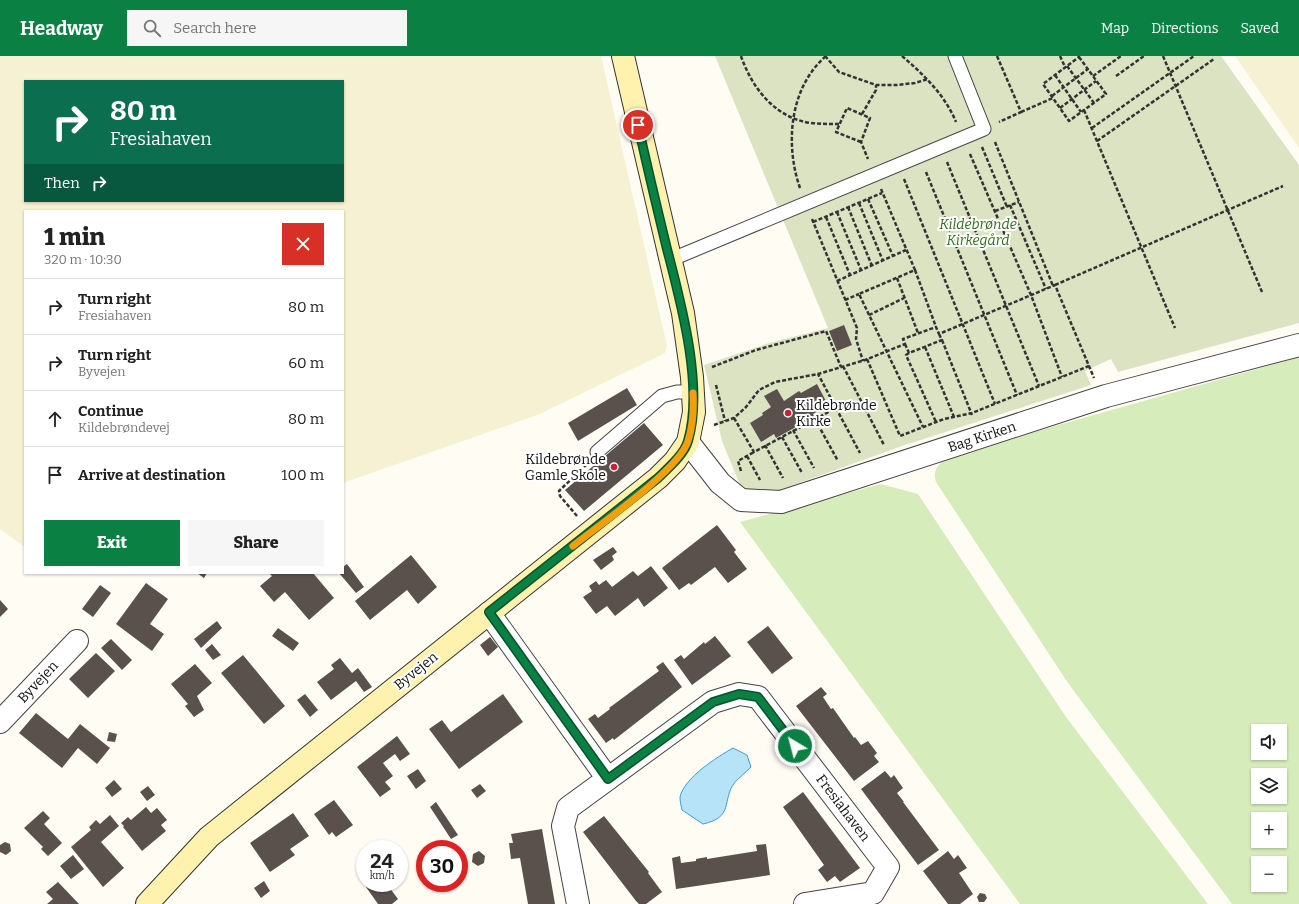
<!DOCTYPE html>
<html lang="en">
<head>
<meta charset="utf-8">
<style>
	body { margin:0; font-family:Bitter,serif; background:#f6f6f6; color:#222; height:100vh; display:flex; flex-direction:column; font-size:15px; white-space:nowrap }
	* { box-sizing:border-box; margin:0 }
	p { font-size:13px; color:#767676 }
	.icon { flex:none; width:22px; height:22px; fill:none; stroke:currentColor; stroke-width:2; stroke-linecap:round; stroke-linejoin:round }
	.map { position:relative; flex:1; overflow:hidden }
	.side { position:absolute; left:24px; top:154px; width:320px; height:364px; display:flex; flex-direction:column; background:#fff; border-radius:0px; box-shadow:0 1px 3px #0004 }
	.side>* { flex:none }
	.top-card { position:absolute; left:24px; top:24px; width:320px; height:122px; border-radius:0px; box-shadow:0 1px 3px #0004; background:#0b6e4f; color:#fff; overflow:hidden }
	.tools { position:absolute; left:1251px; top:668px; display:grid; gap:8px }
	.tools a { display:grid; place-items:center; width:36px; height:36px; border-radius:0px; background:#fff; box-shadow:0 1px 3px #0004; font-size:20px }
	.speed { position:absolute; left:356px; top:784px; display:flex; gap:8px; font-size:20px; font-weight:700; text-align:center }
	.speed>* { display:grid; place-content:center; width:52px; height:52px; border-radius:50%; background:#fff; box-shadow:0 1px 3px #0004; line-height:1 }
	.speed small { font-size:10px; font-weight:400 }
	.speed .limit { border:6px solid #d22; background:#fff; color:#111 }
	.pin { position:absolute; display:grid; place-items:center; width:34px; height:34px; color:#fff; margin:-17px; border:2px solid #fff; border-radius:50%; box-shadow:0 1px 4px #0007 }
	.me { position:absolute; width:44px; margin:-22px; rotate:323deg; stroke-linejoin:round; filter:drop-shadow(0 0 3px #0008) }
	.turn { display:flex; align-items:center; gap:14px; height:84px; padding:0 20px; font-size:18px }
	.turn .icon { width:52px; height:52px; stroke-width:2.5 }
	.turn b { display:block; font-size:28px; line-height:34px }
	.then { display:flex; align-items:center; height:38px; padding:0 20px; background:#0003; gap:8px; font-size:15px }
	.round { display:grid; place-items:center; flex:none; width:42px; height:42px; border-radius:0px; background:#f6f6f6 }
	.summary { display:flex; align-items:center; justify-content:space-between; height:68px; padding:0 20px }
	h1 { font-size:24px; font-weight:800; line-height:30px }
	.button { display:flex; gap:8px; margin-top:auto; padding:8px 20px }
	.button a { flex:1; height:46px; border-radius:0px; background:#0b8043; color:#fff; font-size:16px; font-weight:800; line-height:46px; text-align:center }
	.button a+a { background:#f6f6f6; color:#222 }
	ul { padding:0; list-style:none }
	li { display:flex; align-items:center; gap:12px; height:56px; padding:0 20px; border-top:1px solid #e0e0e0 }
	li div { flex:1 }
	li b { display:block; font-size:15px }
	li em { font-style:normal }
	header { display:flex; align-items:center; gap:24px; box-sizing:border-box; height:56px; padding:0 20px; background:#0b8043; color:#fff }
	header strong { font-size:19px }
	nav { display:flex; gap:22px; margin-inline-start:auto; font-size:14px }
	.search { width:280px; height:36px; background:#f6f6f6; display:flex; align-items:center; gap:10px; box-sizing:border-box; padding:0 14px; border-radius:0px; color:#767676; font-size:15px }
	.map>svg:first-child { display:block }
	.farmland { fill:#f7f1d3; fill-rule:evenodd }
	.green { fill:#d7ecbb; fill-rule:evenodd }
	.cemetery { fill:#dbe3c3 }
	.water { fill:#b7e3f8; stroke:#3c9ed2 }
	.building { fill:#5a514c }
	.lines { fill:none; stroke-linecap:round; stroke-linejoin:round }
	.lane-casing { stroke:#444; stroke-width:15 }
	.street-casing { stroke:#444; stroke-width:24 }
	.secondary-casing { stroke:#333; stroke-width:24 }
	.path { stroke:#333; stroke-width:2.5; stroke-dasharray:4 2; stroke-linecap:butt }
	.lane { stroke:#fff; stroke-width:13 }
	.street { stroke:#fff; stroke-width:22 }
	.secondary { stroke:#fff2af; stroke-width:22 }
	.route-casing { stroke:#07532c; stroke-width:10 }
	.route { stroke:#0b8043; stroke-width:7 }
	.slow { stroke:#f59e0b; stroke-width:7 }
	.poi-dot { fill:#c62334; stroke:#fff; stroke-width:1.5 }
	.labels { text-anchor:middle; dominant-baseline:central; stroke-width:4; stroke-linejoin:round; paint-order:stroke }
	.park-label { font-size:14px; font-style:italic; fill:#326c1d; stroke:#fff }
	.poi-label { font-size:14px; fill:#111; stroke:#fff; text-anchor:start }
	.street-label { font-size:14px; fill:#111; stroke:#fff }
</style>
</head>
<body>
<header>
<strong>Headway</strong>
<div class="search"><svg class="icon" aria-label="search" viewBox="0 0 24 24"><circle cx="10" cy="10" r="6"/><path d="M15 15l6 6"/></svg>Search here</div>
<nav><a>Map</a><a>Directions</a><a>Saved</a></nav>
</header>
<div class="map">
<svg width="1299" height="848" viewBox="0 0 1299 848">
	<rect width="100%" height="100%" fill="#fffcf4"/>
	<path class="farmland" d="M0,0h601l66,290 -2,7 -125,61 -197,69v-272h-318v336l-25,-18zM25,25h318v120h-318z
		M1235,0h64v92z"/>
	<path class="green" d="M1299,301v547h-67l-164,-221 -132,-201c-4,-13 3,-18 13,-26zM1258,675h22v22h-22zM1258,719h22v22h-22zM1258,763h22v22h-22zM1258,807h22v22h-22z
		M881,428l37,10 148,223 142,187h-188l-280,-382z"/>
	<path class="cemetery" d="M715,0h506l78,109v158l-181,49 -7,-13 -26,12 6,14 -189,61 -122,44h-38l-20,-49 -18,-76 65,-22 59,-15z"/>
	<path class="water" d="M733,692l14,7 4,12c-5,5 -11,10 -16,15 -14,18 0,35 -32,42l-21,-14c-1,-4 -2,-9 -2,-13 4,-19 37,-40 53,-49z"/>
	<path class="building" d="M844,269l8,20 -15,6 -8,-20z
		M817,328l11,21 -15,9 1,3 -38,21 -2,-4 -13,8 -11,-19 13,-8 -1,-2 9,-6 -7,-11 13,-7 7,12 15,-10 2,2z
		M627,332l10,17 -59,36 -10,-18z
		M644,367l19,22 -79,66 -19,-21z
		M717,469l19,25 -2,2 13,17 -19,14 -13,-16 -24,18 -2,-2 -10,7 -17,-22z
		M613,491l4,5 -5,4 2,4 -13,10 -8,-10z
		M411,499l26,32 -19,17 -11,-14 -37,30 -15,-19z
		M347,508l17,23 -8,6 -17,-20h4v-6z
		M651,510l17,22 -24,19 -6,-9 -23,18 -8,-10 -11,8 -13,-17 9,-6 -3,-5 7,-5 3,4 7,-5 6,7 21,-16 5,5z
		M197,517h10l-3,5z
		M269,517h44l21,25 -25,22 -24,-28 -11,10 -14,-16 12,-10z
		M146,527l22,16 -18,25 14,10 -12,17 -36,-27z
		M100,529l11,8 -18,24 -11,-8z
		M0,544l8,9 -8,8z
		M217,565l5,7 -21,20 -7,-9z
		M768,570l25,32 -21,16 -25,-32z
		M278,572l21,15 -6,8 -21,-15z
		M715,580l16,20 -39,29 -18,-25 7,-5 3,4 20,-17 1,2z
		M490,581l8,10 -10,9 -8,-11z
		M111,583l21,21 -10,10 -21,-22z
		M212,588l9,11 -8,5 -8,-10z
		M96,597l19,18 -27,27 -19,-19z
		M243,599l42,51 -21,18 -43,-51z
		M340,602l12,15 6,-5 14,19 -8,5 -8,-11 -25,19 -14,-18 17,-13 -3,-4z
		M663,606l19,25 -68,53 -1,-2 -7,5 -18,-24 7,-5 3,4 12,-9 -1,-1 50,-37 -3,-4z
		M195,608l17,19 -15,13 7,14 -10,7 -9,-11 3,-2 -17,-20z
		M821,631l6,7 -4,3 8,12 2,-1 21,30 1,-1 6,8 7,-4 9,12 -3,3 5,6 -25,19 -58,-75z
		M305,638l13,16 -8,7 -13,-17z
		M503,638l20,28 -64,47 -30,-40 13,-9 9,12z
		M36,657l32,26 12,-15 30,24 -13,16 -19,-16 -16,20 -43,-35z
		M109,676l8,2 -2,8 -8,-1z
		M397,680l13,18 -10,7 -5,-7 -12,9 10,13 -8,6 6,7 -11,8 -23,-30z
		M418,713l8,12 -10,8 -9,-13z
		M885,715l6,7 3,-3 9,13 -6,5 7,9h-1l36,48 -21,15 -57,-76z
		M114,724l8,9 -10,8 -7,-9z
		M480,728l6,7 -9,7 -6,-8z
		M148,730l7,9 -8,6 -7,-9z
		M803,736l57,76 -20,14 -5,-6 -8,6 -9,-12 6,-5 -41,-58z
		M334,744l19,25 -17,12 -4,-5 -3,3 -15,-21z
		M436,746l22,33 -7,4 -21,-32z
		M146,751l5,6 6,-5 10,12 -6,5 5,6 -24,20 -19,-24 1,-1 -3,-3 7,-6 3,3z
		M43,755l7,7 -6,6 18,19 -14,13 -7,-7 2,-2 -19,-19z
		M293,757l16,23 -19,13 5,6 -25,17 -20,-29z
		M110,759l9,11 -18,16 23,26 -21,19 -32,-40 20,-17 -2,-3 7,-7 4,4z
		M604,760l45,56 -1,1 14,19 -16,12h-7l-3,-3 -53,-69z
		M542,773l13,75h-27l-8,-46 -9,1 -2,-16h4l-2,-9z
		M5,786l5,2 1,7 -5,4 -6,-3v-7z
		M766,788l4,31 -94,14 -4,-31 8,-2 1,7 15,-2v-2l11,-2v2l50,-8 -1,-6z
		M479,795l6,5 -1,7 -6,3 -6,-4 1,-8z
		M948,795l6,8 4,-4 9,13 -8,5 14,21 -13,10h-12l-25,-33z
		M73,799l11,14 -13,10 -11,-13z
		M264,825l6,10 -9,7 -7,-10z
		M58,826l21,22h-32l6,-5 -7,-7z
		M371,827h15l12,16 -6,5h-14l-12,-17z
		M980,837l5,1 2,4 -3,4h-5l-2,-5z"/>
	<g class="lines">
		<g class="lane-casing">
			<path id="lane" d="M670,204l314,-131 -29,-73
				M597,396l65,-56 15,-4h16"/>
		</g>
		<g class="street-casing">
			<path id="street" d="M688,386l32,41 21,17 40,2 325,-106 193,-51
				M489,557l119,166
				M0,666l77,-81
				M578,848l-15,-78 5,-18 145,-106 26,-8 19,3 130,170 -15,26 -68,11"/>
		</g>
		<g class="secondary-casing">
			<path id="secondary" d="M147,848l62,-67 449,-359 17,-17 13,-19 6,-30 -2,-35 -9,-64 -60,-257"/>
		</g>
		<path class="path" d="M741,0c11,32 34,62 70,67 10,1 19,1 28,1
			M825,0l14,16 37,13h21l18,-2 13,-4
			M902,0c22,19 43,39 54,66
			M997,0l24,56 -22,10
			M1060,0l5,11
			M1163,0l99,236
			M1079,1l27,37 -37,27 -26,-37z
			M1067,10l27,37
			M1055,19l26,37
			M1093,20l28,-20
			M1116,20l28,-20
			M1052,40l36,-27
			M1060,52l36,-27
			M1084,54l91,218
			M1021,56l32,-14
			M862,58l14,-24v-5
			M1092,72l102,-72
			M1097,85l117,-82
			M861,86l-25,-10 11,-24 23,10 -9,24 7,17
			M995,86l58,144
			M982,91l25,60
			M970,98l61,141 31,82
			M947,106l92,224
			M926,116l91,223
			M904,123l91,225
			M800,132c-15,-43 -11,-100 26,-132
			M881,133l34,81 -56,24 64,133
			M868,143l25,57
			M859,147l24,58
			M1010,149l36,84
			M848,151l24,59
			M995,155l24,-9
			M837,156l24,58
			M826,161l24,58
			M812,163l45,109 -1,11 7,22
			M813,166l69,-29
			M915,214l21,57
			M897,222l21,55
			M837,225l69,-31
			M1055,229l228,-99
			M845,244l14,-6
			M869,259l35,-17
			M942,284l30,75
			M905,288l4,9 33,-13 -3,-6
			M925,291l29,70
			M909,297l-3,2 30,67
			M867,303l33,77 44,-17 28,-6 117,-47
			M843,310l41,79
			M712,311l44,-17 70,-19 15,36
			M716,329l9,36
			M836,352l24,45
			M734,362l20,34 82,-44 -18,-34
			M815,363l23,42
			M714,369l20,-7 12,-11 13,-17 16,-8 43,-8 47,-14 40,-16 -2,-5 33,-12 3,7 116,-49 39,93
			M793,374l21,38
			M782,381l20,36
			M765,389l18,33
			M747,400l13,24
			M741,415l-3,-10 16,-9
			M577,460l-17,-20 -1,-5 27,-26"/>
		<use href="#lane" class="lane"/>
		<use href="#street" class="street"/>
		<use href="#secondary" class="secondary"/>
	</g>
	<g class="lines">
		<g class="route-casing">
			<path id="route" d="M638,69c9,41 19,83 29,124 14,54 37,138 21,192 -4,14 -20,27 -30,37l-169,134 119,167 105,-77 26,-8 19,3 37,49"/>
		</g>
		<use href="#route" class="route"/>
		<path class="slow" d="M573,490c26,-21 106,-76 115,-105 5,-16 6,-32 5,-48"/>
	</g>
	<g class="poi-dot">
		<circle cx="788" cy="357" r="4"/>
		<circle cx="614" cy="411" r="4"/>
	</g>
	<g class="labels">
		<g class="park-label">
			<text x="978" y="168">Kildebrønde<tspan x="978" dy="16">Kirkegård</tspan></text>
		</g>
		<g class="poi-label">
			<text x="796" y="349">Kildebrønde<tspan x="796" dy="16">Kirke</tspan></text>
			<text x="606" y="403" text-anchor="end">Kildebrønde<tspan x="606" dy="16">Gamle Skole</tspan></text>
		</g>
		<g class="street-label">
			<text transform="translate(982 381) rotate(-18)">Bag Kirken</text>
			<text transform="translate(416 615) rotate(-39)">Byvejen</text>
			<text transform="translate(38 626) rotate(-47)">Byvejen</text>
			<text transform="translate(843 752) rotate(53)">Fresiahaven</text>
		</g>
	</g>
</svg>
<div class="tools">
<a><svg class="icon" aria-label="sound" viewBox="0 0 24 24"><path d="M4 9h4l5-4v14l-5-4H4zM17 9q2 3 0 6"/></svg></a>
<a><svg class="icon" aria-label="layers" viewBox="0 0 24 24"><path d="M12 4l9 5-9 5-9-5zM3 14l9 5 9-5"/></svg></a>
<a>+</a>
<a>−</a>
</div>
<div class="speed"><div>24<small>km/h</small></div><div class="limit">30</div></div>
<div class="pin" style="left:638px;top:69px;background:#d93025"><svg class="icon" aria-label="arrive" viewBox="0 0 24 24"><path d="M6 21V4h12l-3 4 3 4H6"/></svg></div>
<svg class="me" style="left:795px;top:690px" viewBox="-20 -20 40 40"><circle r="17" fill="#0b8043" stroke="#fff" stroke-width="3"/><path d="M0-11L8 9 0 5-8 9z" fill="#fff"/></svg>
<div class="top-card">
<div class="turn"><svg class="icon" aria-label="right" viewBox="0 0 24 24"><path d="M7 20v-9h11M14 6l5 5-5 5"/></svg><div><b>80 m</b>Fresiahaven</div></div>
<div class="then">Then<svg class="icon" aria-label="right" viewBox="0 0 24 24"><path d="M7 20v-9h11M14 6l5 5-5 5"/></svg></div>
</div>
<section class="side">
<div class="summary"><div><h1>1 min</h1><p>320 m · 10:30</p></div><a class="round" style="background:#d93025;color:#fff"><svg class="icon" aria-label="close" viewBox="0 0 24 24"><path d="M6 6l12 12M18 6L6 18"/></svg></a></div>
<ul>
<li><svg class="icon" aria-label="right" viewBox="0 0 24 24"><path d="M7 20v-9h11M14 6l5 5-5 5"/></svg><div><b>Turn right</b><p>Fresiahaven</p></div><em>80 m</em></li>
<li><svg class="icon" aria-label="right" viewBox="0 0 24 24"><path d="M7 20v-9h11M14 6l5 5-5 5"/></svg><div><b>Turn right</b><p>Byvejen</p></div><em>60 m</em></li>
<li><svg class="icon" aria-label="ahead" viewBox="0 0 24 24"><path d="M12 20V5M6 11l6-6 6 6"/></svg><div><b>Continue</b><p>Kildebrøndevej</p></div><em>80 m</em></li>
<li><svg class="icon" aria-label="arrive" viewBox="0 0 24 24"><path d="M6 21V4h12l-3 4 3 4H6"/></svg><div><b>Arrive at destination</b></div><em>100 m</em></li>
</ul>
<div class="button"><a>Exit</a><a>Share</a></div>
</section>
</div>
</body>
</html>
